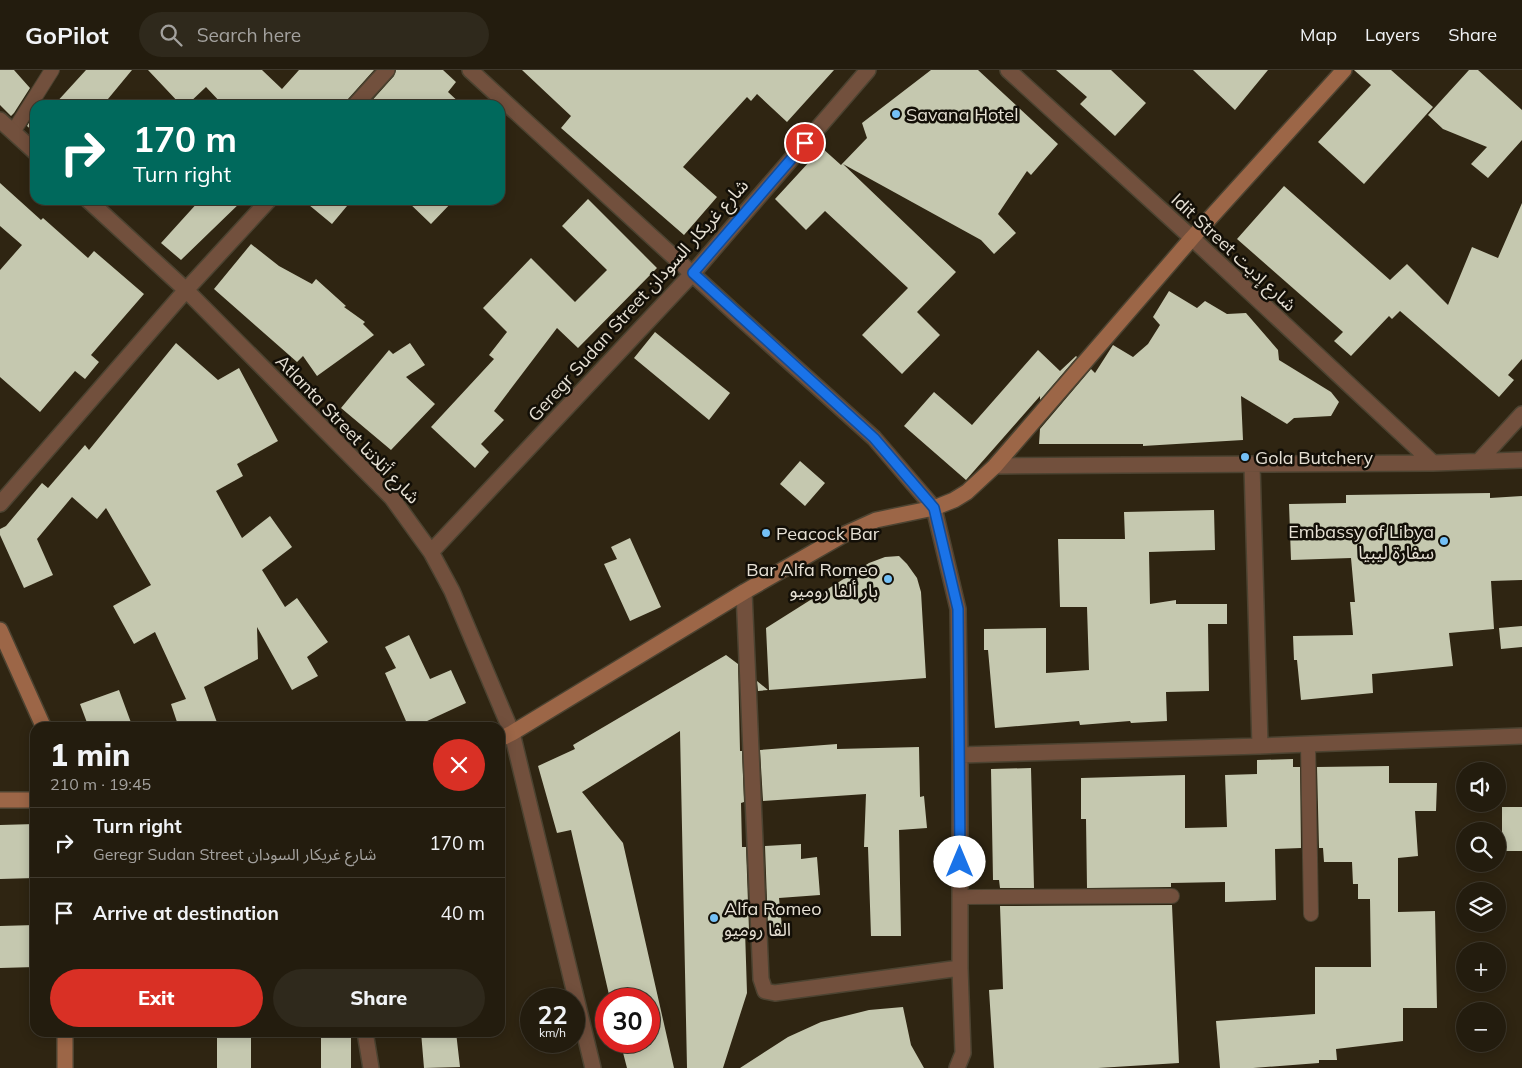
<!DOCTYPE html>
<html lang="en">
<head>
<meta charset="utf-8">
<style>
	body { margin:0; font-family:Mulish,"Noto Sans Arabic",sans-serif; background:#2f291c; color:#f1f3f6; height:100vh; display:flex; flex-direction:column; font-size:19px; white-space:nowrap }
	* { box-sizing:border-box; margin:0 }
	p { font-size:16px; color:#a3a19e }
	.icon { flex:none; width:28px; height:28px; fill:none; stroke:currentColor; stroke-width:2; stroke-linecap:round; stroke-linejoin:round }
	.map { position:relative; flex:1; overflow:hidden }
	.side { position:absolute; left:30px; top:652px; width:475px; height:315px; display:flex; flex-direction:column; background:#231c0e; border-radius:15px; box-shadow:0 2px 12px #0003,0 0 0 1px #403a2e }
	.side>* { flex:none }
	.banner { position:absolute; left:30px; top:30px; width:475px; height:105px; border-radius:15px; box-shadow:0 2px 12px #0003,0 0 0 1px #403a2e; background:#00695c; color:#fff; overflow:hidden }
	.tools { position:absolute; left:1456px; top:692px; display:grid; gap:10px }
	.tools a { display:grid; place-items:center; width:50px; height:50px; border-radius:50%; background:#231c0e; box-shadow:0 2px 12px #0003,0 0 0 1px #403a2e; font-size:25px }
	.speed { position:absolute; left:520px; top:918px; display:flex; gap:10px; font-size:25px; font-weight:700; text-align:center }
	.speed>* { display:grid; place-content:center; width:65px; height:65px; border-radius:50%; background:#231c0e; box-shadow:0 2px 12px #0003,0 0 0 1px #403a2e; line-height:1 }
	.speed small { font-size:12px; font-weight:400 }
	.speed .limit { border:8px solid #d22; background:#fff; color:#111 }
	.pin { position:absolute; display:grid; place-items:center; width:42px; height:42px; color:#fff; margin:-21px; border:2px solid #fff; border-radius:50%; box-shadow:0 1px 5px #0007 }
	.me { position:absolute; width:55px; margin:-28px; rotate:0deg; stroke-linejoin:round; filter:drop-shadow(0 0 4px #0008) }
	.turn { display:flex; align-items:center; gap:18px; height:105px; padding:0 20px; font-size:22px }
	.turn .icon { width:65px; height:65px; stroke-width:2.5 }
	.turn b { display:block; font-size:35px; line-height:42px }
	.round { display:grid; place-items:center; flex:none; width:52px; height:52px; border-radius:26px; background:#2f291c }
	.head { display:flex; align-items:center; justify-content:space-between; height:85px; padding:0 20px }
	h1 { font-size:30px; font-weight:800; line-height:38px }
	.cta { display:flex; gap:10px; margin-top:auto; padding:10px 20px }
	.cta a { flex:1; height:58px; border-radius:30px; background:#d93025; color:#fff; font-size:20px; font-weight:800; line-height:58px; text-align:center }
	.cta a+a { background:#2f291c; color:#f1f3f6 }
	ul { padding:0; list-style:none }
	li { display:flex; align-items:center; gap:15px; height:70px; padding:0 20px; border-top:1px solid #403a2e }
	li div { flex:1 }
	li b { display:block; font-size:19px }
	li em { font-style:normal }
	header { display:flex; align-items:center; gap:30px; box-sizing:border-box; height:70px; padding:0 25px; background:#231c0e; border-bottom:1px solid #403a2e }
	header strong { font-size:24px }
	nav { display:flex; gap:28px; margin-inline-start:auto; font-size:18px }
	.search { width:350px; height:45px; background:#2f291c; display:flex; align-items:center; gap:12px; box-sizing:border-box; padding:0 18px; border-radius:28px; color:#a3a19e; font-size:19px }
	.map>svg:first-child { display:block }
	.building { fill:#c5c8af }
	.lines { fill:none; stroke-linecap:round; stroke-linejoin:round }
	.lane-casing { stroke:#4c4331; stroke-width:16 }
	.street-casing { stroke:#4c4331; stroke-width:18 }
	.secondary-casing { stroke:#4c4331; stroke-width:18 }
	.lane { stroke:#72503d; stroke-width:14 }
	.street { stroke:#72503d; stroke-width:15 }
	.secondary { stroke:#9c6647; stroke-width:15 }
	.route-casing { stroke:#114b97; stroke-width:12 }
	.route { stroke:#1a73e8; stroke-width:9 }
	.poi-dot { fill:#74c0f6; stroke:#130f07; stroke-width:2 }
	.labels { text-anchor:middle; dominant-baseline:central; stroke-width:5; stroke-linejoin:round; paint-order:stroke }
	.poi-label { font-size:18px; fill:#e6e0d4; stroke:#130f07; text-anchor:start }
	.street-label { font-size:18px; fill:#e6e0d4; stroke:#130f07 }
</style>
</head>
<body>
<header>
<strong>GoPilot</strong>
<div class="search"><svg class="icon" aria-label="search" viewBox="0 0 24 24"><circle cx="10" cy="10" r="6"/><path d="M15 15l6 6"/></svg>Search here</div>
<nav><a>Map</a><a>Layers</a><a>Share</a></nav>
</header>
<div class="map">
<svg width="1522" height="998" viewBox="0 0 1522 998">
	<rect width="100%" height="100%" fill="#2f2512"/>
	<path class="building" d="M0,0h14l16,18 -16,25 -3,3 -11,-11z
		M86,0h46l-29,35h-49z
		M148,0h114l20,19 17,-19h75l-26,29 -2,6h-123l-17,-18 -19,18h-6z
		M396,0h47l13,12 -8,10 14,13h-94l26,-29z
		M522,0h312l-47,52 -30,-28 -6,7 -4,-4 -64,70 34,30 -33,38 -123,-107 10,-12z
		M931,0h47l80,74 -27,31 -4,-4 -29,43 18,19 -22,21 -13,-14 -138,-76 113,108 -39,40 23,23 -38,39 -40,-39 46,-47 -83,-77 -19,19 -31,-31 47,-51 19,17 26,-27 -5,-15z
		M1056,0h55l35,33 -31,33 -35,-32 7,-7z
		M1193,0h75l-33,40z
		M1354,0h37l42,37 -69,77 -46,-42 53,-57z
		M1469,0h9l44,40v30l-34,38 -17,-14 16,-17 -44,-18 -15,-14z
		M35,43v20l-8,-7z
		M0,113l41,37 2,-2 45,40 6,-7 50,43 -53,61 8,7 -14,17 -10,-8 -35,41 -40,-35v-107l22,-25 -22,-19z
		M1284,116l106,94 17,-16 41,41 24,-58 26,11 24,-55v156l-14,16 6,5 -15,17 -99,-86 -8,8 -3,-3 -38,40 -17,-15 9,-9 -106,-93z
		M588,129l69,69 -79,80 -21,-20 -63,83 10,9 -23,24 8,8 -14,16 -44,-41 63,-68 -5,-4 18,-23 -24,-24 48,-50 44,44 32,-32 -45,-44z
		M200,130h43l-62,60 -20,-17z
		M303,130h49l-20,24z
		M406,130h48l-23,24z
		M251,174l28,22 33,18 4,-5 30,27 -2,1 21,15 -2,2 11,11 -57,41 -14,-20 -6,6 -83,-73z
		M1169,221l28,17 8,-7 22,13 19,-1 32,37 1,10 52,32 8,10 -8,14 -37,2 -7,6 -46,-28 2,44 -100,6v-2h-104l1,-15 51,-60 4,4 18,-28 20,12 15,-13 12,-19 -7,-8z
		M655,262l75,61 -21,27 -75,-62z
		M176,273l42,37 21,-12 39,73 -41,23 6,12 -27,15 26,47 28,-22 22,31 -30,23 23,37 12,-9 31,44 -21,15 11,19 -26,14 -35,-63 1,32 -54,28 15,41h-40l-8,-24 15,-5 -31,-67 -21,12 -21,-38 38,-21 -45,-77 -9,11 -25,-22 -35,42 16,36 -29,13 -24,-53v-6l6,-3 36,-43 6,5 37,-43 4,5z
		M410,273l15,22 -19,12 29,27 -44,46 -50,-42 48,-58 4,4z
		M1038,280l22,21 16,-15 1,1 -37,43v-4l-74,84 -62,-54 30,-34 38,33z
		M800,391l25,22 -20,23 -25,-22z
		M1490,423v5l32,-2v84l-31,1 3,48 -45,4 4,33 -81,8 1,19 -72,7 -4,-40h-3l-1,-24 60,-1 -3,-33h5l-4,-44 -60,2 -2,-56 57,-1v-8z
		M1214,440l1,40 -66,2 1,52 26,-4v4h51v20h-19l1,67 -43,1 1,29 -36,2 -1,-2 -50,4 -1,-4 -84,7 -7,-78h-4v-21l62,-1v45l43,-3 -2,-63h-27l-2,-68h67l-1,-27z
		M630,468l31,69 -31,14 -26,-57 13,-5 -6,-12z
		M899,486l8,8 10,14 4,14 5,86 -157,12 -3,-62 103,-65 16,-6z
		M1522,556v21l-21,2 -2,-21z
		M409,565l21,44 21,-9 15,33 -54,25h-3l-24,-55 11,-5 -11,-21z
		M726,585l12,9 2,87h2l2,51 -3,1 1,44h4l3,83h-4l2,63 -24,75h-36l-7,-337 -98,61 41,51 51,225h-47l-7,-27h29v-42h-39l-39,-169 -14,3 -19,-67 37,-17 -2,-4z
		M757,611l11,9 -10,1z
		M119,620l14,38h-44l-9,-24z
		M837,674v5l82,-2 1,50 4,-1 3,32 -28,2 2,106h-30l-3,-89h-4l2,-53 -103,7 -3,-51z
		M1293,689v8h7l1,81 -26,1 1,51 -51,2v-20l-54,1v4l-84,1 -1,-69h-5v-41l104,-3v53l42,-1 -2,-52 32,-1v-14z
		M1389,696v17h48l-1,28h-21l3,45 -20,2v54l37,-1 2,97h-34v33l-67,8 1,11h-18v3l-66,5h-33l-4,-47 99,-7v-47h56l-1,-68h-12v-15h-5l-1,-22h-28l-1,-14h-4l-2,-81z
		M1031,698l3,120h-34l-1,-8h-6l-2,-111z
		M1502,737h20v44h-20z
		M35,754v54l-35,1v-54z
		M801,774v15l16,-2 3,38 -41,3 3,29 -14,1 -3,-82z
		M1172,835l7,158 -81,5h-104l-5,-78 14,-1 -3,-83z
		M35,855v42l-35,1v-42z
		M903,937l8,38 13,23h-184l48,-31 33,-15 48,-12z
		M217,962h34v36h-34z
		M421,962h35l4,35 -36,1z
		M321,967h30v31h-30z"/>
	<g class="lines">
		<g class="lane-casing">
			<path id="lane" d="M13,62l39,-62
				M1308,674l3,170
				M960,827l212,-1"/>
		</g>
		<g class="street-casing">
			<path id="street" d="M470,0l265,243 139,125 60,70 24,101 2,146v213l3,85 -6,15
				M1008,0l184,168 241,225
				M355,35l32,-35
				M0,50l35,32
				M88,130l98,90 206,208 39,54 21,39 60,142 81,335
				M1479,391l43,-47
				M1252,395l8,281
				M995,396l438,-3 89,-3
				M0,434l186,-214 83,-90
				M431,482l262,-279 175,-203
				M744,522l17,387 4,12 10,2 185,-25
				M960,685l300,-9 262,-10
				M365,962l6,36"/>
		</g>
		<g class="secondary-casing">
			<path id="secondary" d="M0,560l44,98
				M500,669l12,-6 232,-141 101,-58 31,-14 58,-12 20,-8 13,-8 28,-26 197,-228 152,-168
				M0,730h35
				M65,998v-36"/>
		</g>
		<use href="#lane" class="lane"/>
		<use href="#street" class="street"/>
		<use href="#secondary" class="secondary"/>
	</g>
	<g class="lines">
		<g class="route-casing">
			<path id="route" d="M805,73l-112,130 181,165 60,70 24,101 2,253"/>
		</g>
		<use href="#route" class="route"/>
	</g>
	<g class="poi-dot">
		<circle cx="896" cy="44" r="5"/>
		<circle cx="1245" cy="387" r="5"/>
		<circle cx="766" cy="463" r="5"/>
		<circle cx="1444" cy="471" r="5"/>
		<circle cx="888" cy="509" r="5"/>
		<circle cx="714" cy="848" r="5"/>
	</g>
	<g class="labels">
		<g class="poi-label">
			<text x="906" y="44">Savana Hotel</text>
			<text x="1255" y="387">Gola Butchery</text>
			<text x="1434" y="461" text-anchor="end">Embassy of Libya<tspan x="1434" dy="21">سفارة ليبيا</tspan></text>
			<text x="776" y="463">Peacock Bar</text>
			<text x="878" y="499" text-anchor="end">Bar Alfa Romeo<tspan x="878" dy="21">بار ألفا روميو</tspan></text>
			<text x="724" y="838">Alfa Romeo<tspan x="724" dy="21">الفا روميو</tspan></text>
		</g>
		<g class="street-label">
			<text transform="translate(1234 182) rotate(43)">Idit Street شارع إديت</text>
			<text transform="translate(638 230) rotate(-48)">Geregr Sudan Street شارع غريكار السودان</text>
			<text transform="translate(348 359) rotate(46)">Atlanta Street شارع أتلانتا</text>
		</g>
	</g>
</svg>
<div class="tools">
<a><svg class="icon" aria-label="sound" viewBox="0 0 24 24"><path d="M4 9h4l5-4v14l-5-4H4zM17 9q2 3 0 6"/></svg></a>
<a><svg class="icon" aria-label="search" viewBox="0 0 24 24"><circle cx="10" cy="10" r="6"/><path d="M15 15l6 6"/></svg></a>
<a><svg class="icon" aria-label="layers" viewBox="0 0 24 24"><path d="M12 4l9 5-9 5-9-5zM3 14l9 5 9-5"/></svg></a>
<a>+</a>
<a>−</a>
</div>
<div class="speed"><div>22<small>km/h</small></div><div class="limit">30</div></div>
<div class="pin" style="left:805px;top:73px;background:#d93025"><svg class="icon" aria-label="arrive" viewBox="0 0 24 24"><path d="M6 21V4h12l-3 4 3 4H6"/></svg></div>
<svg class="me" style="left:960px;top:792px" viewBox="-20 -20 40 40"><circle r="19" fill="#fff"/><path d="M0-13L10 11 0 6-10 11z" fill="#1a73e8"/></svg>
<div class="banner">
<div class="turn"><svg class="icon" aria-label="right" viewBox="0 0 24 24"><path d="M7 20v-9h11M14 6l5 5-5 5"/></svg><div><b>170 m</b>Turn right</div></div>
</div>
<section class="side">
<div class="head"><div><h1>1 min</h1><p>210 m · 19:45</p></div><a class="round" style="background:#d93025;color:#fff"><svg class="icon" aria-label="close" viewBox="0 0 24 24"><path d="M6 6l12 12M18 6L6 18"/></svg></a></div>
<ul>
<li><svg class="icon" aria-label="right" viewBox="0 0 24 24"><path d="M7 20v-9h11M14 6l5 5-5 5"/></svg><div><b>Turn right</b><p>Geregr Sudan Street شارع غريكار السودان</p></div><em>170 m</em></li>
<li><svg class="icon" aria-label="arrive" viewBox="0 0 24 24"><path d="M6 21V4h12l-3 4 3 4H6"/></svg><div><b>Arrive at destination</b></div><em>40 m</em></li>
</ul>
<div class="cta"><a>Exit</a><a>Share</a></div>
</section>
</div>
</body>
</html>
